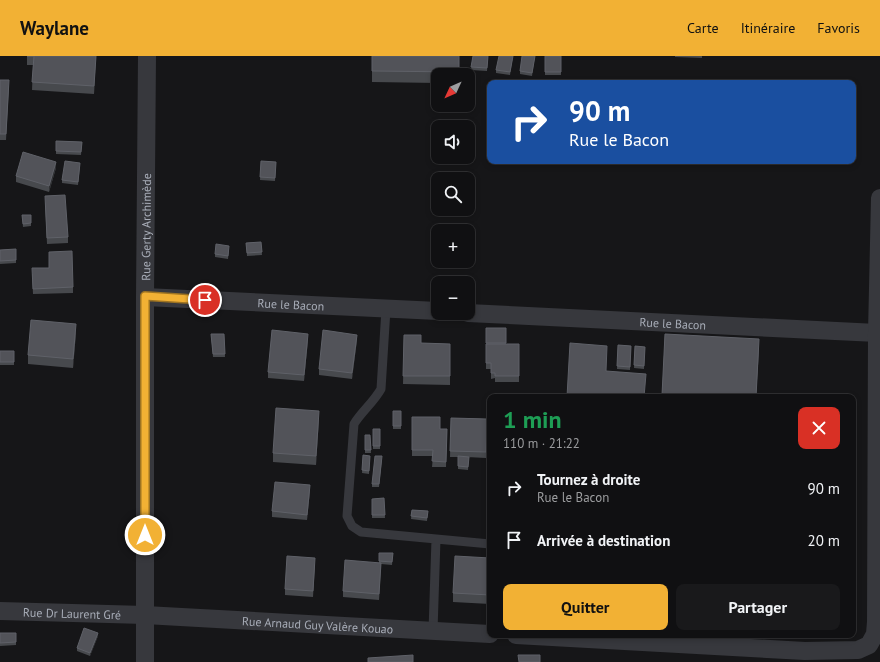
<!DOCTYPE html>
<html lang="fr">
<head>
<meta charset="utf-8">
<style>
	body { margin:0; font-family:"PT Sans",sans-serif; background:#19191b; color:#f1f3f6; height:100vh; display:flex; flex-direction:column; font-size:15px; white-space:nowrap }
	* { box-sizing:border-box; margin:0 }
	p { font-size:13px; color:#9c9d9f }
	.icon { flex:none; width:22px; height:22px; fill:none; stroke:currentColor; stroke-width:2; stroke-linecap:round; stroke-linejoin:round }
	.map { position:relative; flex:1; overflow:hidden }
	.panel { position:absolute; left:487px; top:338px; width:369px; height:244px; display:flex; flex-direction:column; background:#101012; border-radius:8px; box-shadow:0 2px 6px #0003,0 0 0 1px #303032 }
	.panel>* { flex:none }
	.guide { position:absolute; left:487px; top:24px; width:369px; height:84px; border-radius:8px; box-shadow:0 2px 6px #0003,0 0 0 1px #303032; background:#1a4fa0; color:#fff; overflow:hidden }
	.needle { width:26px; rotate:226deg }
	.fabs { position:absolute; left:431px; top:12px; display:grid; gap:8px }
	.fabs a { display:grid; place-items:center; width:44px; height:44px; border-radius:8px; background:#101012; box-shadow:0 2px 6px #0003,0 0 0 1px #303032; font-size:20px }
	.pin { position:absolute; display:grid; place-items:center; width:34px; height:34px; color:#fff; margin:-17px; border:2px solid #fff; border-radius:50%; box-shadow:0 1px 4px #0007 }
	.me { position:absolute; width:44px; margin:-22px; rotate:0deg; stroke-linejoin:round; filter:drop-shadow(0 0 3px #0008) }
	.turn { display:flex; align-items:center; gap:14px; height:84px; padding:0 16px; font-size:18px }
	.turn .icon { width:52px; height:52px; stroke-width:2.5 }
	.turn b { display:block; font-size:28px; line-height:34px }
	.round { display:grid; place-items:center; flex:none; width:42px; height:42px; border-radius:8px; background:#19191b }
	.headline { display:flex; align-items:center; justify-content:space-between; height:68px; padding:0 16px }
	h1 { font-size:24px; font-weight:800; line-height:30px; color:#1e9e55 }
	.action { display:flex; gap:8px; margin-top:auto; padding:8px 16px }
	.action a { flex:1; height:46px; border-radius:8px; background:#f2b134; color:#111; font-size:16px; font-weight:800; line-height:46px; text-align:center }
	.action a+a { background:#19191b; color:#f1f3f6 }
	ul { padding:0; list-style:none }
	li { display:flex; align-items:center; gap:12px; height:52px; padding:0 16px }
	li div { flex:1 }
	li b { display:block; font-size:15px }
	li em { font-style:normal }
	header { display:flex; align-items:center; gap:24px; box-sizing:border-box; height:56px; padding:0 20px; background:#f2b134; color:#111 }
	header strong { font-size:19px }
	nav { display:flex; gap:22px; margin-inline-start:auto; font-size:14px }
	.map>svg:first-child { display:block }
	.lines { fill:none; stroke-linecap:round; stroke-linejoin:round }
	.service { stroke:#37383d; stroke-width:9 }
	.minor { stroke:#37383d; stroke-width:18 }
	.wall { fill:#47494d }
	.shaded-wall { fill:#2f3033 }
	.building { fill:#525359; stroke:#5f6168 }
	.route-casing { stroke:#9d7322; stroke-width:10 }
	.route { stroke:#f2b134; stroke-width:7 }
	.labels { text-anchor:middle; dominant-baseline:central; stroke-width:3.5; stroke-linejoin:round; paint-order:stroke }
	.street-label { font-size:12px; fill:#a8adb8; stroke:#111113 }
</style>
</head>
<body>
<header>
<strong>Waylane</strong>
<nav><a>Carte</a><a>Itinéraire</a><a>Favoris</a></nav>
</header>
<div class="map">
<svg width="880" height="606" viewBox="0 0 880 606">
	<rect width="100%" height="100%" fill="#161618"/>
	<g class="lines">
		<path class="service" d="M386,253l-5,80c-8,14 -19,22 -27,35l-7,92 5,10 9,6 129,12
			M433,575l3,-92"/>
		<g class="minor">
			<path id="s1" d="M145,241l293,14"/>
			<path id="s2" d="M468,257l409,20"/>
			<path id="s3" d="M0,555l145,4 345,19"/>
			<path d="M516,579l289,16 53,-1 11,-5 6,-11 1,-12 1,-289 3,-135"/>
			<path id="s4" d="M145,606v-365l2,-241"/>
		</g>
	</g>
	<path class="wall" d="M27,0h69l-2,38 -62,-4 1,-25h-6z
		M459,0v19h-21v8l-66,-1v-11z
		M473,0h15l-1,15 -16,-1z
		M513,0l-3,19 -14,-2v-3z
		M535,0l-3,20 -12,-2v-3z
		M545,0h16v19h-16z
		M675,0h27v2l-27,-1z
		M0,24l9,6 -3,54h-6z
		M56,85l26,1 -1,13 -25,-1z
		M261,105l15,1 -1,19 -15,-1z
		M80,110l-2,19 -16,-2v-3z
		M56,112l-7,24 -33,-10v-6z
		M45,146l23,35v6l-21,1z
		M22,159h9v11l-8,1z
		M261,186l1,13 -15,1 -1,-13z
		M16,193v14l-16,1v-14z
		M229,193l-1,10 -13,-2v-3z
		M32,218l41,13v6l-40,1z
		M486,272h20v16h13v38h-24v-4l-4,1v-10h-5z
		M76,277l-3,35 -45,-4v-9z
		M211,278h13l1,23h-12z
		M665,278l94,16 -3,47h-94z
		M404,279l17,8 29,1v41l-47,-1z
		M308,284l-4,41 -36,-3v-6z
		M357,284l-5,39 -33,-4v-6z
		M618,289l13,1 -1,24 -13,-1z
		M635,290l10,1 -1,22 -10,-1z
		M0,295h14v14h-14z
		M393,355h8v18h-8z
		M412,361l28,12h7l-1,38h-14l1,-11h-21z
		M451,362l36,1 -1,39 -19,-1h2l-1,13 -10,-1v-12h-8z
		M319,363l-3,46 -43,-3v-9z
		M373,373h7v20h-7z
		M365,379h5l1,18h-6z
		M363,399l7,1 -1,18 -7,-1z
		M382,403l-3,28h-7v-3z
		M310,435l-3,29 -35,-3v-6z
		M384,442l1,20h-13v-19z
		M412,454l16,1 -1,10 -16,-2z
		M379,497h14l-1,12 -11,-1 -2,36 -36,-3v-6l36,-28z
		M490,502v46l-37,-2v-9z
		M315,508l-2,33 -28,-2v-6z
		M0,577h16v12l-16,1z
		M98,580l-8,20 -13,-5v-3z"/>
	<path class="shaded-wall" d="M96,0l-2,38v-8z
		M56,106v6l-7,24v-6z
		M76,268v9l-3,35v-9z
		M308,278v6l-4,41v-6z
		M357,279v5l-5,39v-6z
		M759,283v11l-3,47z
		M319,355v8l-3,46v-9z
		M310,429v6l-3,29v-5z
		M381,507v6l-2,31v-6z
		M98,577v3l-8,20v-3z"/>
	<path class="building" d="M27,0h69l-2,30 -62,-4 2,-26z
		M372,0h87v16l-87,-1z
		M473,0h15l-1,12 -16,-1z
		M499,0h14l-3,16 -14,-2z
		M522,0h13l-3,17 -12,-2z
		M545,0h16v16h-16z
		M0,24h9l-3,54h-6z
		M56,85l26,1 -1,10 -25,-1z
		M23,96l33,10 -7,24 -33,-10z
		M65,105l15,2 -2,19 -16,-2z
		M261,105l15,1 -1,16 -15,-1z
		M65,139l3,42 -21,1 -2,-42z
		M22,159h9v8l-8,1z
		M261,186l1,10 -15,1 -1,-10z
		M216,188l13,2 -1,10 -13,-2z
		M16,193v11l-16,1v-11z
		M72,195l1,36 -40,2 -1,-21h17v-16z
		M31,264l45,4 -3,35 -45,-4z
		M486,272h20v15h-20z
		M272,274l36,4 -4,41 -36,-3z
		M323,274l34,5 -5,38 -33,-4z
		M211,278h13l1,20h-12z
		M665,278l94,5 -3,58h-67l-27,-2z
		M404,279h17v8l29,1v32h-47z
		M570,287l37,3 -1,25 40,3 -2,23h-77z
		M486,288h33v32h-24v-3h-4v-10h-5z
		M618,289l13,1 -1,21 -13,-1z
		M635,290l10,1 -1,19 -10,-1z
		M0,295h14v11h-14z
		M276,352l43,3 -3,45 -43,-3z
		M393,355h8v15h-8z
		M412,361h28v12h7l-1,33 -14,-1 1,-11h-21z
		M451,362l36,1 -1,33 -36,-1z
		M373,373h7v17h-7z
		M365,379h5l1,15h-6z
		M363,399l7,1 -1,15 -7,-1z
		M375,400h7l-3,28h-7z
		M458,400l11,1 -1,10 -10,-1z
		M275,426l35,3 -3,30 -35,-4z
		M384,442l1,17h-13v-16z
		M412,454l16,1 -1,7 -16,-2z
		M379,497h14l-1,9 -13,-1z
		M287,500l28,2 -2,33 -28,-2z
		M455,500l35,2v37l-37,-2z
		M345,504l36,3 -2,31 -36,-3z
		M84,572l14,5 -8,20 -13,-5z
		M0,577h16v9l-16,1z
		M413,599v7h-45v-4z
		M518,599h22v7h-21z"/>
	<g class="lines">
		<g class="route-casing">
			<path id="route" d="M145,479v-239l60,4"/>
		</g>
		<use href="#route" class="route"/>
	</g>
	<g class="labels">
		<g class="street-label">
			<text stroke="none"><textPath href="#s4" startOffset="435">Rue Gerty Archimède</textPath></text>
			<text stroke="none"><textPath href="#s1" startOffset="146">Rue le Bacon</textPath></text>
			<text stroke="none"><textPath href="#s2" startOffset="205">Rue le Bacon</textPath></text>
			<text stroke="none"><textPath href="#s3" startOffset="72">Rue Dr Laurent Gré</textPath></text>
			<text stroke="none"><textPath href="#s3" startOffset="318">Rue Arnaud Guy Valère Kouao</textPath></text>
		</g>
	</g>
</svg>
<div class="fabs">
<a><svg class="needle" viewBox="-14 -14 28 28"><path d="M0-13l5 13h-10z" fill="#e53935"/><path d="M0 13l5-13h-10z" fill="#9c9d9f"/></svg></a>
<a><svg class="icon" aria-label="sound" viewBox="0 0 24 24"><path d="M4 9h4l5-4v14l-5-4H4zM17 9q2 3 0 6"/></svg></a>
<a><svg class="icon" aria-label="search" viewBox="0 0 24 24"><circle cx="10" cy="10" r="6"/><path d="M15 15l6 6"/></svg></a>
<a>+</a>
<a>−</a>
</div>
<div class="pin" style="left:205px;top:244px;background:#d93025"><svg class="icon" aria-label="arrive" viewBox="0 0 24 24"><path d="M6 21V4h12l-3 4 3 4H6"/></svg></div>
<svg class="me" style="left:145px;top:479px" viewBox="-20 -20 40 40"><circle r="17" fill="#f2b134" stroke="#fff" stroke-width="3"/><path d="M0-11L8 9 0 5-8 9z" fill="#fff"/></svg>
<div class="guide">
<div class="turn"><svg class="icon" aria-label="right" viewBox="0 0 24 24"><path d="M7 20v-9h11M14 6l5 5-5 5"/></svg><div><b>90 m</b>Rue le Bacon</div></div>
</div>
<section class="panel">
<div class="headline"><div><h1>1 min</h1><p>110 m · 21:22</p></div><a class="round" style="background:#d93025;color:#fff"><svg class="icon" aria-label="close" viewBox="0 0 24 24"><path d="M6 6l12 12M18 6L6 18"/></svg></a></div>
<ul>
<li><svg class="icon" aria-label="right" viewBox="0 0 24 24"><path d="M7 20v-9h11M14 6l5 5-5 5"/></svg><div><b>Tournez à droite</b><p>Rue le Bacon</p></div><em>90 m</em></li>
<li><svg class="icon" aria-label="arrive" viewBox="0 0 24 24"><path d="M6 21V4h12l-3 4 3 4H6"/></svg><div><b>Arrivée à destination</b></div><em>20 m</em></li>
</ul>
<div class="action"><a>Quitter</a><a>Partager</a></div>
</section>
</div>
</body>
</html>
